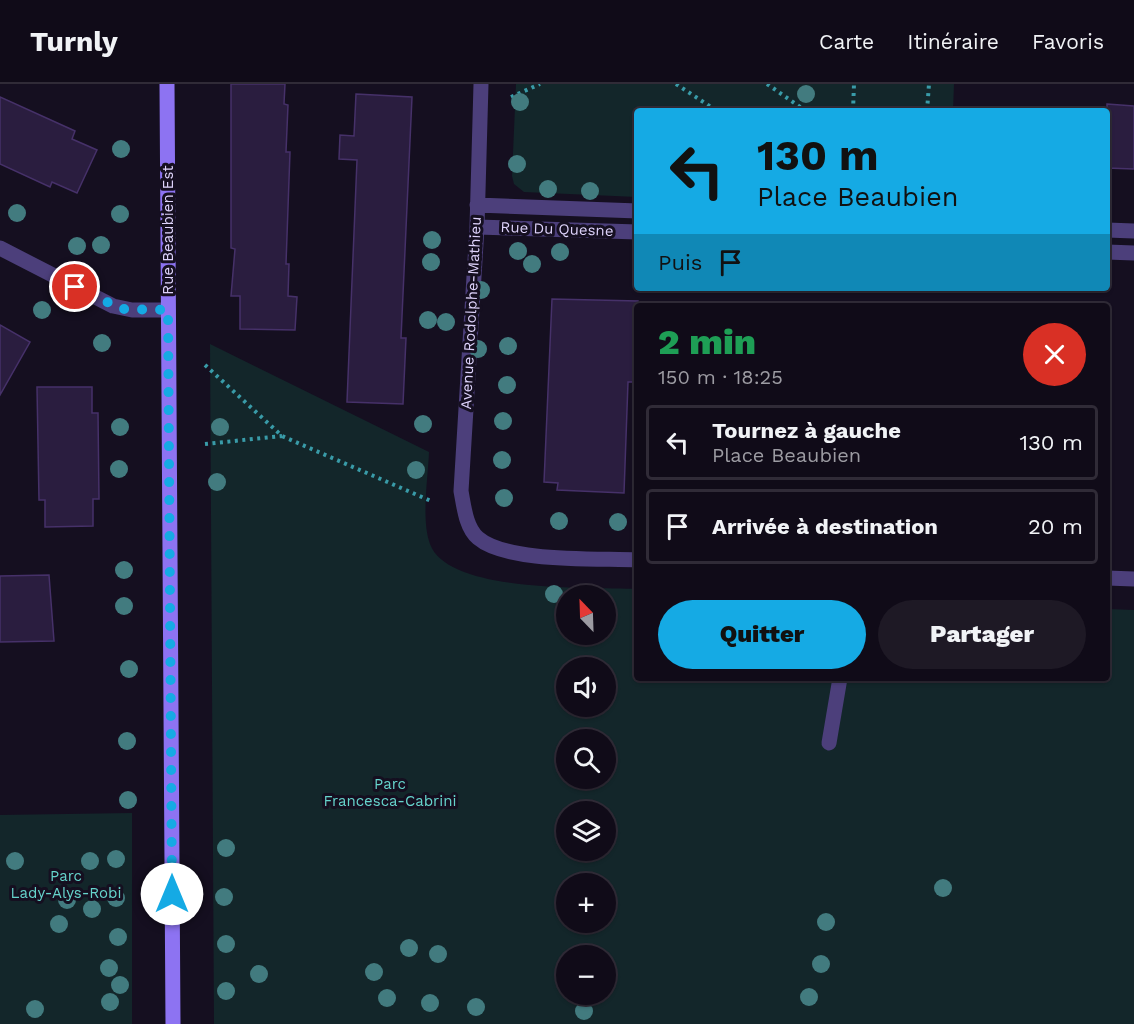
<!DOCTYPE html>
<html lang="fr">
<head>
<meta charset="utf-8">
<style>
	body { margin:0; font-family:"Work Sans",sans-serif; background:#1e1925; color:#f1f3f6; height:100vh; display:flex; flex-direction:column; font-size:22px; white-space:nowrap }
	* { box-sizing:border-box; margin:0 }
	p { font-size:20px; color:#9c9ba2 }
	.icon { flex:none; width:33px; height:33px; fill:none; stroke:currentColor; stroke-width:2; stroke-linecap:round; stroke-linejoin:round }
	.map { position:relative; flex:1; overflow:hidden }
	.panel { position:absolute; left:634px; top:219px; width:476px; height:378px; display:flex; flex-direction:column; background:#100b18; border-radius:6px; box-shadow:0 2px 4px #0004,0 0 0 2px #302b37 }
	.panel>* { flex:none }
	.guide { position:absolute; left:634px; top:24px; width:476px; height:183px; border-radius:6px; box-shadow:0 2px 4px #0004,0 0 0 2px #302b37; background:#15aae4; color:#111; overflow:hidden }
	.needle { width:39px; rotate:337deg }
	.tools { position:absolute; left:556px; top:501px; display:grid; gap:12px }
	.tools a { display:grid; place-items:center; width:60px; height:60px; border-radius:50%; background:#100b18; box-shadow:0 2px 4px #0004,0 0 0 2px #302b37; font-size:30px }
	.pin { position:absolute; display:grid; place-items:center; width:51px; height:51px; color:#fff; margin:-26px; border:3px solid #fff; border-radius:50%; box-shadow:0 2px 6px #0007 }
	.me { position:absolute; width:66px; margin:-33px; rotate:0deg; stroke-linejoin:round; filter:drop-shadow(0 0 4px #0008) }
	.turn { display:flex; align-items:center; gap:21px; height:126px; padding:0 24px; font-size:27px }
	.turn .icon { width:78px; height:78px; stroke-width:2.5 }
	.turn b { display:block; font-size:42px; line-height:51px }
	.then { display:flex; align-items:center; height:57px; padding:0 24px; background:#0003; gap:12px; font-size:22px }
	.round { display:grid; place-items:center; flex:none; width:63px; height:63px; border-radius:32px; background:#1e1925 }
	.overview { display:flex; align-items:center; justify-content:space-between; height:102px; padding:0 24px }
	h1 { font-size:36px; font-weight:800; line-height:45px; color:#1e9e55 }
	.button { display:flex; gap:12px; margin-top:auto; padding:12px 24px }
	.button a { flex:1; height:69px; border-radius:36px; background:#15aae4; color:#111; font-size:24px; font-weight:800; line-height:69px; text-align:center }
	.button a+a { background:#1e1925; color:#f1f3f6 }
	ul { padding:0; list-style:none }
	li { display:flex; align-items:center; gap:18px; height:75px; margin:0 12px 9px; padding:0 12px; border:3px solid #302b37; border-radius:6px }
	li div { flex:1 }
	li b { display:block; font-size:22px }
	li em { font-style:normal }
	header { display:flex; align-items:center; gap:36px; box-sizing:border-box; height:84px; padding:0 30px; background:#100b18; border-bottom:2px solid #302b37 }
	header strong { font-size:28px }
	nav { display:flex; gap:33px; margin-inline-start:auto; font-size:21px }
	.map>svg:first-child { display:block }
	.green { fill:#13262a; fill-rule:evenodd }
	.building { fill:#2a1d3f; stroke:#463169; stroke-width:1.5 }
	.lines { fill:none; stroke-linecap:round; stroke-linejoin:round }
	.path { stroke:#399ba8; stroke-width:4; stroke-dasharray:3 4.5; stroke-linecap:butt }
	.lane { stroke:#4c3f7b; stroke-width:15 }
	.street { stroke:#4c3f7b; stroke-width:15 }
	.secondary { stroke:#8d73f2; stroke-width:15 }
	.tree { fill:#427b7f }
	.route { stroke:#15aae4; stroke-width:10; stroke-dasharray:0 18 }
	.labels { text-anchor:middle; dominant-baseline:central; stroke-width:6; stroke-linejoin:round; paint-order:stroke }
	.street-label { font-size:15px; fill:#ded3fb; stroke:#150f20 }
	.park-label { font-size:15px; fill:#66d4cc; stroke:#150f20 }
</style>
</head>
<body>
<header>
<strong>Turnly</strong>
<nav><a>Carte</a><a>Itinéraire</a><a>Favoris</a></nav>
</header>
<div class="map">
<svg width="1134" height="940" viewBox="0 0 1134 940">
	<rect width="100%" height="100%" fill="#150f20"/>
	<path class="green" d="M516,0h438l-1,27h-315l-1,86 -113,-5 -10,-8 -2,-8z
		M210,260l219,108c-1,26 -8,68 1,92 18,50 162,43 207,45l1,89h469v-69l27,1v414h-920zM567,512h39v38h-39zM567,584h39v38h-39zM567,656h39v38h-39zM567,728h39v38h-39zM567,800h39v38h-39zM567,872h39v38h-39z
		M132,729v211h-132v-209z"/>
	<path class="building" d="M231,0h54l-1,20 4,1 -2,47h4l-4,112h3l-1,32 9,1 -2,33 -55,-1v-33h-9l4,-47 -4,-1z
		M356,10l56,3 -11,241h5l-3,66 -56,-2 10,-242 -18,-1 1,-24 14,1z
		M0,13l75,34 -3,8 25,11 -20,43 -25,-11 -2,5 -50,-23z
		M1107,20l27,2v63l-27,-1z
		M552,215l86,2v81h-10l-4,111 -67,-3 1,-7 -14,-1z
		M0,241l30,17 -30,53z
		M37,303h55v26h6l1,86h-6v27l-48,1v-27h-6z
		M49,491l5,66 -54,1v-66z"/>
	<g class="lines">
		<path class="path" d="M676,0l41,27
			M767,0l39,27
			M511,13l29,-13
			M853,27l1,-27
			M927,27l2,-27
			M205,281l77,71 149,65
			M205,360l77,-8"/>
		<path class="lane" d="M829,659l11,-65"/>
		<path class="street" d="M481,0l-4,143 -16,264c3,16 5,37 17,47 29,25 121,20 160,22
			M477,121l161,6
			M477,143l161,5
			M1107,146l27,1
			M0,164l113,58 19,4h36
			M1107,168l27,1
			M1107,494l27,1"/>
		<path class="secondary" d="M167,0l6,940"/>
	</g>
	<g class="tree">
		<circle cx="806" cy="10" r="9"/>
		<circle cx="520" cy="18" r="9"/>
		<circle cx="121" cy="65" r="9"/>
		<circle cx="517" cy="80" r="9"/>
		<circle cx="548" cy="105" r="9"/>
		<circle cx="590" cy="107" r="9"/>
		<circle cx="17" cy="129" r="9"/>
		<circle cx="120" cy="130" r="9"/>
		<circle cx="432" cy="156" r="9"/>
		<circle cx="101" cy="161" r="9"/>
		<circle cx="77" cy="162" r="9"/>
		<circle cx="518" cy="167" r="9"/>
		<circle cx="560" cy="168" r="9"/>
		<circle cx="431" cy="178" r="9"/>
		<circle cx="532" cy="180" r="9"/>
		<circle cx="481" cy="206" r="9"/>
		<circle cx="42" cy="226" r="9"/>
		<circle cx="428" cy="236" r="9"/>
		<circle cx="446" cy="238" r="9"/>
		<circle cx="102" cy="259" r="9"/>
		<circle cx="508" cy="262" r="9"/>
		<circle cx="478" cy="265" r="9"/>
		<circle cx="507" cy="301" r="9"/>
		<circle cx="503" cy="337" r="9"/>
		<circle cx="423" cy="340" r="9"/>
		<circle cx="120" cy="343" r="9"/>
		<circle cx="220" cy="343" r="9"/>
		<circle cx="502" cy="376" r="9"/>
		<circle cx="119" cy="385" r="9"/>
		<circle cx="416" cy="386" r="9"/>
		<circle cx="217" cy="398" r="9"/>
		<circle cx="504" cy="414" r="9"/>
		<circle cx="559" cy="437" r="9"/>
		<circle cx="618" cy="438" r="9"/>
		<circle cx="124" cy="486" r="9"/>
		<circle cx="554" cy="510" r="9"/>
		<circle cx="124" cy="522" r="9"/>
		<circle cx="129" cy="585" r="9"/>
		<circle cx="127" cy="657" r="9"/>
		<circle cx="128" cy="716" r="9"/>
		<circle cx="226" cy="764" r="9"/>
		<circle cx="116" cy="775" r="9"/>
		<circle cx="15" cy="777" r="9"/>
		<circle cx="90" cy="777" r="9"/>
		<circle cx="943" cy="804" r="9"/>
		<circle cx="224" cy="813" r="9"/>
		<circle cx="116" cy="814" r="9"/>
		<circle cx="67" cy="816" r="9"/>
		<circle cx="92" cy="825" r="9"/>
		<circle cx="826" cy="838" r="9"/>
		<circle cx="59" cy="840" r="9"/>
		<circle cx="118" cy="853" r="9"/>
		<circle cx="226" cy="860" r="9"/>
		<circle cx="409" cy="864" r="9"/>
		<circle cx="438" cy="870" r="9"/>
		<circle cx="821" cy="880" r="9"/>
		<circle cx="109" cy="884" r="9"/>
		<circle cx="374" cy="888" r="9"/>
		<circle cx="259" cy="890" r="9"/>
		<circle cx="120" cy="901" r="9"/>
		<circle cx="226" cy="907" r="9"/>
		<circle cx="809" cy="913" r="9"/>
		<circle cx="387" cy="914" r="9"/>
		<circle cx="110" cy="918" r="9"/>
		<circle cx="430" cy="919" r="9"/>
		<circle cx="476" cy="923" r="9"/>
		<circle cx="35" cy="925" r="9"/>
		<circle cx="584" cy="927" r="9"/>
	</g>
	<g class="lines">
		<path class="route" d="M75,203l47,22 46,1 4,584"/>
	</g>
	<g class="labels">
		<g class="street-label">
			<text transform="translate(557 145) rotate(2)">Rue Du Quesne</text>
			<text transform="translate(168 146) rotate(-90)">Rue Beaubien Est</text>
			<text transform="translate(471 229) rotate(-87)">Avenue Rodolphe-Mathieu</text>
		</g>
		<g class="park-label">
			<text x="390" y="700">Parc<tspan x="390" dy="17">Francesca-Cabrini</tspan></text>
			<text x="66" y="792">Parc<tspan x="66" dy="17">Lady-Alys-Robi</tspan></text>
		</g>
	</g>
</svg>
<div class="tools">
<a><svg class="needle" viewBox="-14 -14 28 28"><path d="M0-13l5 13h-10z" fill="#e53935"/><path d="M0 13l5-13h-10z" fill="#9c9ba2"/></svg></a>
<a><svg class="icon" aria-label="sound" viewBox="0 0 24 24"><path d="M4 9h4l5-4v14l-5-4H4zM17 9q2 3 0 6"/></svg></a>
<a><svg class="icon" aria-label="search" viewBox="0 0 24 24"><circle cx="10" cy="10" r="6"/><path d="M15 15l6 6"/></svg></a>
<a><svg class="icon" aria-label="layers" viewBox="0 0 24 24"><path d="M12 4l9 5-9 5-9-5zM3 14l9 5 9-5"/></svg></a>
<a>+</a>
<a>−</a>
</div>
<div class="pin" style="left:75px;top:203px;background:#d93025"><svg class="icon" aria-label="arrive" viewBox="0 0 24 24"><path d="M6 21V4h12l-3 4 3 4H6"/></svg></div>
<svg class="me" style="left:172px;top:810px" viewBox="-20 -20 40 40"><circle r="19" fill="#fff"/><path d="M0-13L10 11 0 6-10 11z" fill="#15aae4"/></svg>
<div class="guide">
<div class="turn"><svg class="icon" aria-label="left" viewBox="0 0 24 24"><path d="M17 20v-9H6M10 6l-5 5 5 5"/></svg><div><b>130 m</b>Place Beaubien</div></div>
<div class="then">Puis<svg class="icon" aria-label="arrive" viewBox="0 0 24 24"><path d="M6 21V4h12l-3 4 3 4H6"/></svg></div>
</div>
<section class="panel">
<div class="overview"><div><h1>2 min</h1><p>150 m · 18:25</p></div><a class="round" style="background:#d93025;color:#fff"><svg class="icon" aria-label="close" viewBox="0 0 24 24"><path d="M6 6l12 12M18 6L6 18"/></svg></a></div>
<ul>
<li><svg class="icon" aria-label="left" viewBox="0 0 24 24"><path d="M17 20v-9H6M10 6l-5 5 5 5"/></svg><div><b>Tournez à gauche</b><p>Place Beaubien</p></div><em>130 m</em></li>
<li><svg class="icon" aria-label="arrive" viewBox="0 0 24 24"><path d="M6 21V4h12l-3 4 3 4H6"/></svg><div><b>Arrivée à destination</b></div><em>20 m</em></li>
</ul>
<div class="button"><a>Quitter</a><a>Partager</a></div>
</section>
</div>
</body>
</html>
